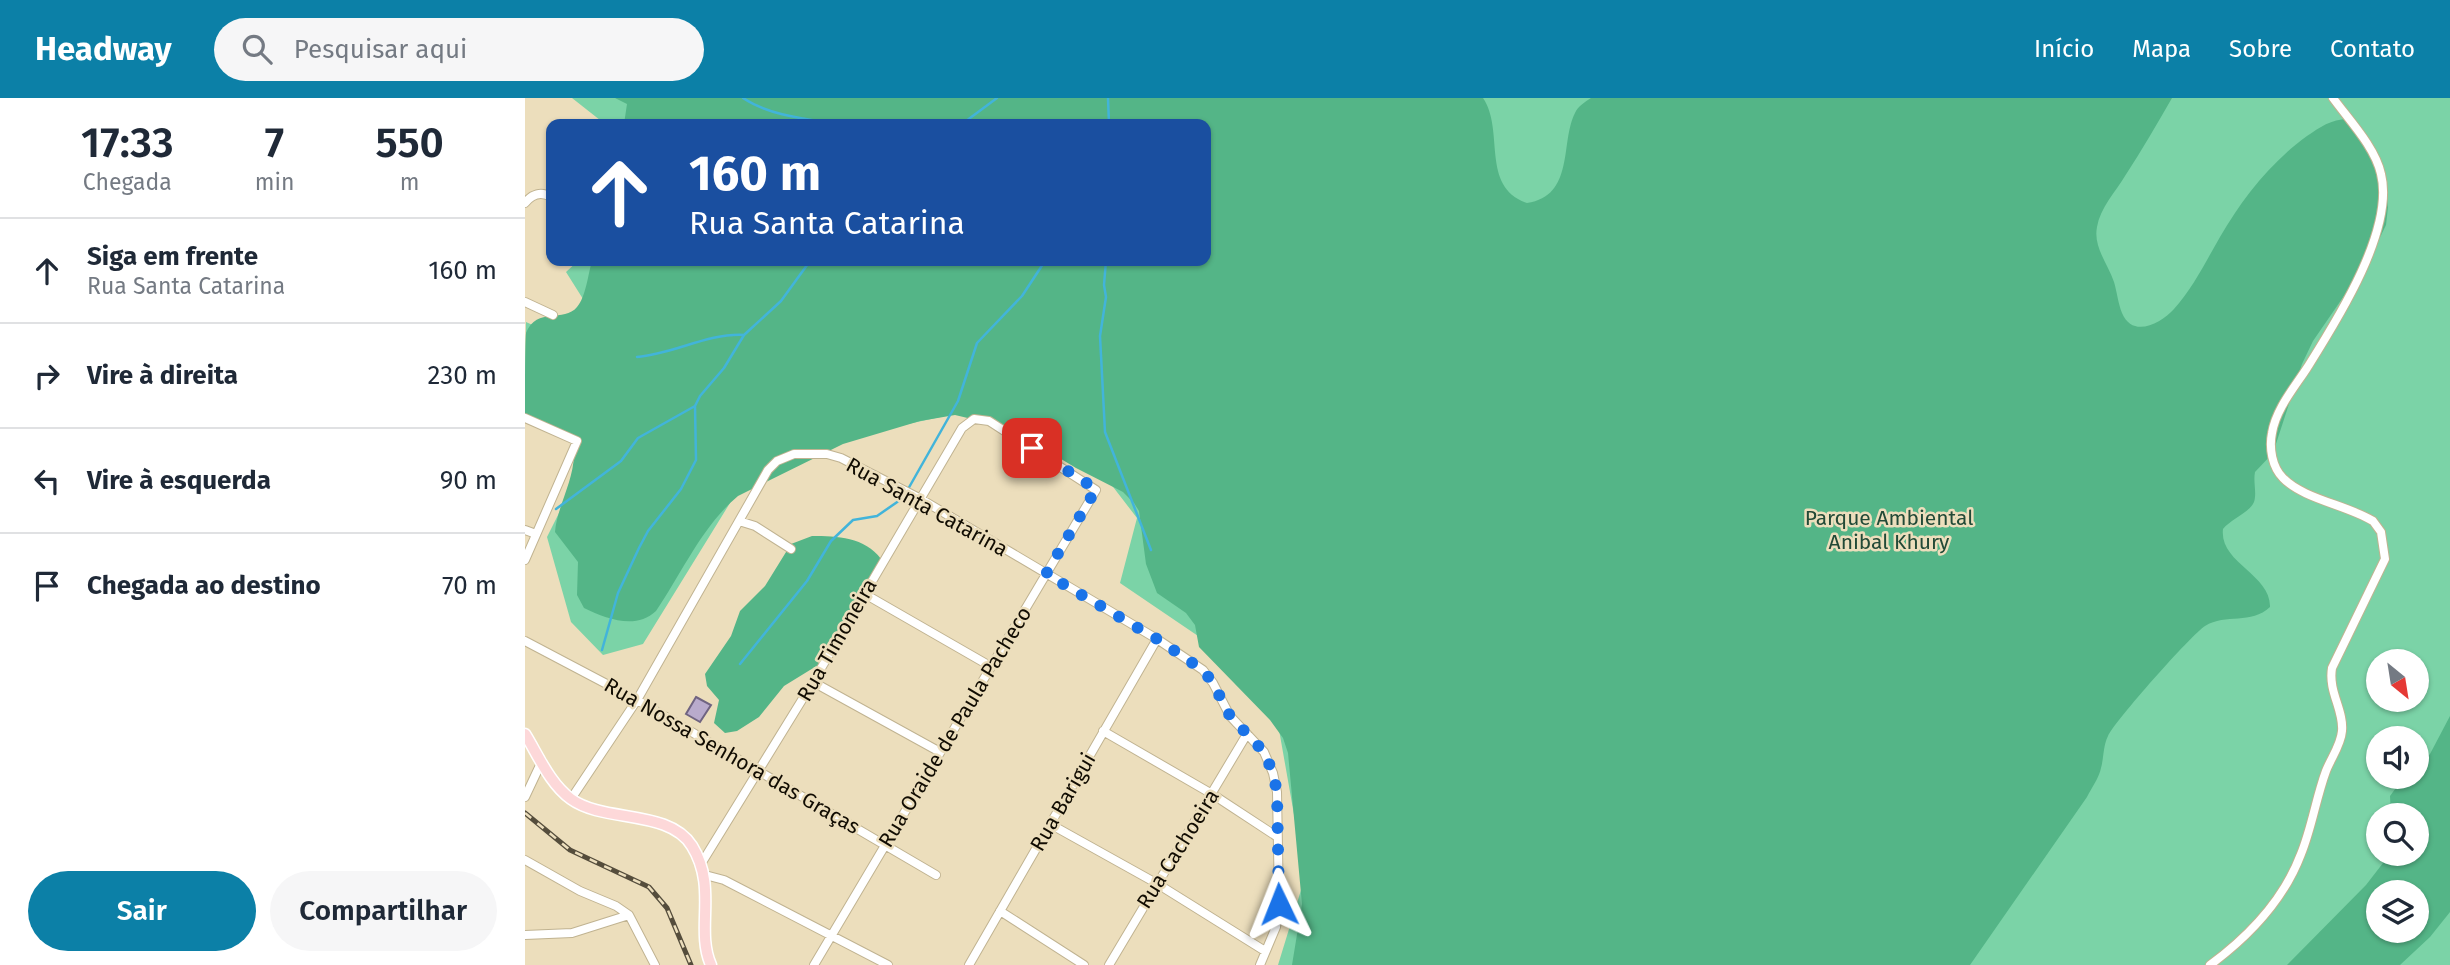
<!DOCTYPE html>
<html lang="pt">
<head>
<meta charset="utf-8">
<style>
	body { margin:0; font-family:"Fira Sans",sans-serif; background:#f6f6f7; color:#1f2937; height:100vh; display:flex; flex-direction:column; font-size:26px; white-space:nowrap }
	* { box-sizing:border-box; margin:0 }
	p { font-size:23px; color:#747a83 }
	.icon { flex:none; width:38px; height:38px; fill:none; stroke:currentColor; stroke-width:2; stroke-linecap:round; stroke-linejoin:round }
	.map { position:relative; flex:1; overflow:hidden }
	.panel { display:flex; flex-direction:column; background:#fff; width:525px }
	.panel>* { flex:none }
	.top-card { position:absolute; left:21px; top:21px; width:665px; height:147px; border-radius:14px; box-shadow:0 2px 5px #0004; background:#1a4fa0; color:#fff; overflow:hidden }
	.needle { width:46px; rotate:150deg }
	.tools { position:absolute; left:1841px; top:551px; display:grid; gap:14px }
	.tools a { display:grid; place-items:center; width:63px; height:63px; border-radius:50%; background:#fff; box-shadow:0 2px 5px #0004; font-size:35px }
	.pin { position:absolute; display:grid; place-items:center; width:60px; height:60px; color:#fff; margin:-30px; border-radius:14px; box-shadow:0 4px 10px #0006 }
	.me { position:absolute; width:77px; margin:-38px; rotate:358deg; stroke-linejoin:round; filter:drop-shadow(0 0 5px #0008) }
	.turn { display:flex; align-items:center; gap:24px; height:147px; padding:0 28px; font-size:32px }
	.turn .icon { width:91px; height:91px; stroke-width:2.5 }
	.turn b { display:block; font-size:49px; line-height:60px }
	.eta { display:flex; justify-content:space-evenly; align-items:center; height:119px; text-align:center }
	.eta b { font-size:42px; font-weight:600; line-height:49px }
	.button { display:flex; gap:14px; margin-top:auto; padding:14px 28px }
	.button a { flex:1; height:80px; border-radius:42px; background:#0c80a7; color:#fff; font-size:28px; font-weight:600; line-height:80px; text-align:center }
	.button a+a { background:#f6f6f7; color:#1f2937 }
	ul { padding:0; list-style:none }
	li { display:flex; align-items:center; gap:21px; height:105px; padding:0 28px; border-top:2px solid #e0e1e3 }
	li div { flex:1 }
	li b { display:block; font-size:26px }
	li em { font-style:normal }
	header { display:flex; align-items:center; gap:42px; box-sizing:border-box; height:98px; padding:0 35px; background:#0c80a7; color:#fff }
	header strong { font-size:33px }
	nav { display:flex; gap:38px; margin-inline-start:auto; font-size:24px }
	.search { width:490px; height:63px; background:#f6f6f7; display:flex; align-items:center; gap:18px; box-sizing:border-box; padding:0 24px; border-radius:38px; color:#747a83; font-size:26px }
	main { display:flex; flex:1; min-height:0 }
	.map>svg:first-child { display:block }
	.green { fill:#7bd3a7; fill-rule:evenodd }
	.forest { fill:#54b587; fill-rule:evenodd }
	.lines { fill:none; stroke-linecap:round; stroke-linejoin:round }
	.stream { stroke:#42b4da; stroke-width:2.5 }
	.building { fill:#b9abcc; stroke:#706481; stroke-width:2 }
	.minor-casing { stroke:#c0b391; stroke-width:10 }
	.major-casing { stroke:#fff; stroke-width:13 }
	.minor { stroke:#fff; stroke-width:8 }
	.major { stroke:#fdd8d9; stroke-width:10 }
	.rail-casing { stroke:#554d3c; stroke-width:5 }
	.rail { stroke:#ecdebc; stroke-width:2.5; stroke-dasharray:8; stroke-linecap:butt }
	.route { stroke:#1a73e8; stroke-width:12; stroke-dasharray:0 21.6 }
	.labels { text-anchor:middle; dominant-baseline:central; stroke-width:5; stroke-linejoin:round; paint-order:stroke }
	.street-label { font-size:21px; fill:#110c02; stroke:#ecdebc }
	.park-label { font-size:21px; fill:#224a37; stroke:#ecdebc }
</style>
</head>
<body>
<header>
<strong>Headway</strong>
<div class="search"><svg class="icon" aria-label="search" viewBox="0 0 24 24"><circle cx="10" cy="10" r="6"/><path d="M15 15l6 6"/></svg>Pesquisar aqui</div>
<nav><a>Início</a><a>Mapa</a><a>Sobre</a><a>Contato</a></nav>
</header>
<main>
<section class="panel">
<div class="eta">
<div><b>17:33</b><p>Chegada</p></div>
<div><b>7</b><p>min</p></div>
<div><b>550</b><p>m</p></div>
</div>
<ul>
<li><svg class="icon" aria-label="ahead" viewBox="0 0 24 24"><path d="M12 20V5M6 11l6-6 6 6"/></svg><div><b>Siga em frente</b><p>Rua Santa Catarina</p></div><em>160 m</em></li>
<li><svg class="icon" aria-label="right" viewBox="0 0 24 24"><path d="M7 20v-9h11M14 6l5 5-5 5"/></svg><div><b>Vire à direita</b></div><em>230 m</em></li>
<li><svg class="icon" aria-label="left" viewBox="0 0 24 24"><path d="M17 20v-9H6M10 6l-5 5 5 5"/></svg><div><b>Vire à esquerda</b></div><em>90 m</em></li>
<li><svg class="icon" aria-label="arrive" viewBox="0 0 24 24"><path d="M6 21V4h12l-3 4 3 4H6"/></svg><div><b>Chegada ao destino</b></div><em>70 m</em></li>
</ul>
<div class="button"><a>Sair</a><a>Compartilhar</a></div>
</section>
<div class="map">
<svg width="1925" height="867" viewBox="0 0 1925 867">
	<rect width="100%" height="100%" fill="#ecdebc"/>
	<path class="green" d="M47,0h1878v867h-1172l27,-88 -30,-170 -71,-67 -84,-57 17,-65 -30,-39 -120,-72 -149,32 -71,4 -124,201 -40,11 -32,-33 -24,-85 18,-36 49,-42 -89,-58 1,-79 40,18 29,-22 -29,-46 12,-11h628v-137h-601zM1853,564h39v38h-39zM1853,640h39v39h-39zM1853,718h39v38h-39zM1853,794h39v39h-39z"/>
	<path class="forest" d="M90,0h868c22,32 -3,89 44,105 48,-7 33,-61 48,-90 3,-7 10,-11 16,-15h581c-15,26 -30,52 -47,78 -9,15 -25,32 -28,51 -4,20 11,37 17,55 3,10 4,21 8,31 11,26 39,10 52,-4 19,-21 32,-48 46,-72 22,-38 51,-75 87,-101 13,-9 26,-18 43,-17l34,54 4,34 -2,18 -16,33 -57,83 -11,23 -29,89 -18,19c-2,10 2,21 -1,30 -5,11 -23,17 -31,27 -4,34 48,45 47,78 -19,18 -44,6 -65,19 -14,9 -90,95 -97,110 -5,10 -4,21 -7,32 -2,10 -9,19 -14,29l-117,168h-678l10,-61 -14,-151 -5,-15 -13,-18 -71,-73 -4,-22 -9,-12 -29,-20 -11,-29 -7,-53 -5,-8 -11,-11 -47,-24 -66,-40 -55,-13 -35,6 -77,23 -105,52c-36,30 -56,77 -82,115 -20,19 -49,8 -72,-3l-7,-13 1,-33 -23,-30c2,-29 27,-64 16,-92l-46,-26c0,-17 0,-69 1,-81 11,-27 38,-10 51,-26 9,-10 11,-33 15,-46h614v-137h-582l3,-20z
		M287,438c25,0 53,1 69,23l-58,103 -39,24 -25,31 -22,14 -12,2 -11,-10 5,-23 -12,-14 -2,-12 26,-38 9,-25 25,-25 26,-42z
		M1925,618v196l-20,25 -30,28h-113l79,-80 24,-31h27v-38l-26,-1 -1,-19 14,-19h13v-9l13,-14zM1853,794h39v39h-39z"/>
	<g class="lines">
		<path class="stream" d="M218,0c27,18 64,21 96,26
			M583,0l1,26
			M437,26l35,-26
			M581,163l-2,24 2,12 -6,39 5,96 46,118
			M112,259c37,-3 70,-24 107,-22
			M31,411l65,-48 17,-23 57,-32
			M77,552l16,-57 21,-45 9,-17 33,-42 15,-29 -1,-54 5,-10 24,-28 20,-33 37,-34 29,-40
			M215,566l67,-83 24,-40 22,-21 24,-4 26,-18 55,-97 19,-58 45,-47 23,-35"/>
	</g>
	<path class="building" d="M171,599l15,8 -11,17 -14,-8z"/>
	<g class="lines">
		<g class="minor-casing">
			<path id="minor" d="M0,105c7,-9 16,-12 26,-6
				M0,204l28,13
				M0,320l52,23 -52,119
				M214,423l16,5 36,23
				M0,432l11,4
				M338,495l127,73
				M0,543l112,59 299,175
				M288,584l127,70
				M578,633l109,63 64,42
				M0,699l17,-36
				M46,701l66,-99 131,-230 9,-9 17,-7h33l14,4 78,40 238,141 46,31 10,13 17,33 34,36 9,21 4,19 2,112 -3,23 -16,38
				M525,726l106,59 109,68
				M0,762l55,31 36,15 13,9 26,50
				M176,766l112,-182 149,-254 12,-9 15,2 107,69 -282,475
				M180,777l19,5 164,85
				M475,813l84,54
				M0,837l47,-2 57,-18
				M444,867l188,-326
				M584,867l138,-231
				M1685,867c38,-28 74,-66 91,-111 11,-27 15,-56 25,-83 5,-13 15,-26 16,-40 2,-21 -14,-39 -10,-63l53,-109 -4,-27 -8,-11c-26,-16 -70,-22 -90,-43 -11,-11 -14,-30 -11,-45 4,-24 22,-45 35,-65 29,-46 88,-138 74,-194 -6,-27 -32,-54 -48,-76"/>
		</g>
		<g class="major-casing">
			<path id="major" d="M0,636c13,21 25,50 46,65 33,24 98,10 121,47 26,42 3,83 19,119"/>
		</g>
		<use href="#minor" class="minor"/>
		<use href="#major" class="major"/>
		<g class="rail-casing">
			<path id="rail" d="M0,715l45,37 79,37 18,21 24,57"/>
		</g>
		<use href="#rail" class="rail"/>
	</g>
	<g class="lines">
		<path class="route" d="M507,350l64,41 -50,85 111,65 46,31 10,13 17,33 34,36 9,21 4,19 2,112"/>
	</g>
	<g class="labels">
		<g class="street-label">
			<text transform="translate(402 409) rotate(29)">Rua Santa Catarina</text>
			<text transform="translate(312 542) rotate(-60)">Rua Timoneira</text>
			<text transform="translate(430 629) rotate(-59)">Rua Oraide de Paula Pacheco</text>
			<text transform="translate(207 658) rotate(30)">Rua Nossa Senhora das Graças</text>
			<text transform="translate(538 704) rotate(-60)">Rua Barigui</text>
			<text transform="translate(653 751) rotate(-58)">Rua Cachoeira</text>
		</g>
		<g class="park-label">
			<text x="1364" y="420">Parque Ambiental<tspan x="1364" dy="24">Anibal Khury</tspan></text>
		</g>
	</g>
</svg>
<div class="tools">
<a><svg class="needle" viewBox="-14 -14 28 28"><path d="M0-13l5 13h-10z" fill="#e53935"/><path d="M0 13l5-13h-10z" fill="#747a83"/></svg></a>
<a><svg class="icon" aria-label="sound" viewBox="0 0 24 24"><path d="M4 9h4l5-4v14l-5-4H4zM17 9q2 3 0 6"/></svg></a>
<a><svg class="icon" aria-label="search" viewBox="0 0 24 24"><circle cx="10" cy="10" r="6"/><path d="M15 15l6 6"/></svg></a>
<a><svg class="icon" aria-label="layers" viewBox="0 0 24 24"><path d="M12 4l9 5-9 5-9-5zM3 14l9 5 9-5"/></svg></a>
</div>
<div class="pin" style="left:507px;top:350px;background:#d93025"><svg class="icon" aria-label="arrive" viewBox="0 0 24 24"><path d="M6 21V4h12l-3 4 3 4H6"/></svg></div>
<svg class="me" style="left:754px;top:806px" viewBox="-20 -20 40 40"><path d="M0-17L14 15 0 8-14 15z" fill="#1a73e8" stroke="#fff" stroke-width="4"/></svg>
<div class="top-card">
<div class="turn"><svg class="icon" aria-label="ahead" viewBox="0 0 24 24"><path d="M12 20V5M6 11l6-6 6 6"/></svg><div><b>160 m</b>Rua Santa Catarina</div></div>
</div>
</div>
</main>
</body>
</html>
